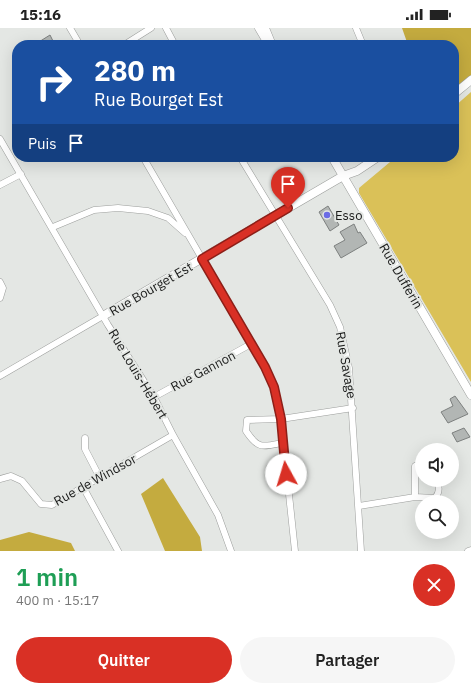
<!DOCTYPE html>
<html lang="fr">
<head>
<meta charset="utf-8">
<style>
	body { margin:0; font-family:"IBM Plex Sans",sans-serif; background:#f6f6f6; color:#222; height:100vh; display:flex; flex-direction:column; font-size:15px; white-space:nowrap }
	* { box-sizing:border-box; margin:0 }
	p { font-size:13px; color:#767676 }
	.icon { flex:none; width:22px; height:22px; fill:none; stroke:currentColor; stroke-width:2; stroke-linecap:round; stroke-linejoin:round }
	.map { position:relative; height:523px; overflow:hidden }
	.details { display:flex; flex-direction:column; background:#fff; flex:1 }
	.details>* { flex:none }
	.hud { position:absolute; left:12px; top:12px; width:447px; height:122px; border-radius:16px; box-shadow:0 4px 16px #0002; background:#1a4fa0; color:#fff; overflow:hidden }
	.controls { position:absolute; left:415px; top:415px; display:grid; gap:8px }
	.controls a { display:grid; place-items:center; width:44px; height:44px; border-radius:50%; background:#fff; box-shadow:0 4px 16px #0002; font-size:20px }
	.pin { position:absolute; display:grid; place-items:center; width:34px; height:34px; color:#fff; margin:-41px -17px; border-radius:50% 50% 50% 0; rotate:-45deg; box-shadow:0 0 4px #0007 }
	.pin .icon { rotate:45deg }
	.me { position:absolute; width:44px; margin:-22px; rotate:354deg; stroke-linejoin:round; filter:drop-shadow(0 0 3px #0008) }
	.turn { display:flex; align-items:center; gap:14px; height:84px; padding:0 16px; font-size:18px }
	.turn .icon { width:52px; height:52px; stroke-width:2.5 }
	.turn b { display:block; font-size:28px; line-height:34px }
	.then { display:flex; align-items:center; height:38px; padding:0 16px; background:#0003; gap:8px; font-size:15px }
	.round { display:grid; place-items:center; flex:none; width:42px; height:42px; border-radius:21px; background:#f6f6f6 }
	.headline { display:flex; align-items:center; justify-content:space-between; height:68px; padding:0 16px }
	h1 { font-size:24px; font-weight:600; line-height:30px; color:#1e9e55 }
	.action { display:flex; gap:8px; margin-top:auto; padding:8px 16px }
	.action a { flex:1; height:46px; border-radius:24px; background:#d93025; color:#fff; font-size:16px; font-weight:600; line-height:46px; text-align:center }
	.action a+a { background:#f6f6f6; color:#222 }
	.status { display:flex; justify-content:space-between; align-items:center; height:28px; padding:0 20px; background:#fff; direction:ltr }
	.status svg { height:11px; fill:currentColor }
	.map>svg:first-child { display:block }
	.green { fill:#dac158 }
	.forest { fill:#c4ab3f }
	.building { fill:#b2b6b4; stroke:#7d807f }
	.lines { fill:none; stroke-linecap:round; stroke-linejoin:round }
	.street-casing { stroke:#9c9e9c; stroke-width:7 }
	.secondary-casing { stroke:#9c9e9c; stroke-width:9 }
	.street { stroke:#fff; stroke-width:6 }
	.secondary { stroke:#fff; stroke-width:8 }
	.route-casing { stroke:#8d1f18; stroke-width:10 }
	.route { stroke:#d93025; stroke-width:7 }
	.poi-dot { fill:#6c6ce5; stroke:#e4e7e4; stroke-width:1.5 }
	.labels { text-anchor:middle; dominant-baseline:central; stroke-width:4; stroke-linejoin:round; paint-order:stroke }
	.poi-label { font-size:13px; fill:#191a19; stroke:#e4e7e4; text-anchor:start }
	.street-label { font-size:13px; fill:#191a19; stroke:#e4e7e4 }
</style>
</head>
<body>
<div class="status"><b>15:16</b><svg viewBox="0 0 49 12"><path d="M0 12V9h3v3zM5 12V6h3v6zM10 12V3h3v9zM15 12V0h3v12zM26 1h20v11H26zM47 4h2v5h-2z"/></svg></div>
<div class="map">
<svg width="471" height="523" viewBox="0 0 471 523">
	<rect width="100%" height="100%" fill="#e4e7e4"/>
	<path class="green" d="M471,64v290l-112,-189v-5l37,-31h58v-50z"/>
	<path class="forest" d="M402,0h69v47l-17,15v-45h-46z
		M163,450l37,59 2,14h-37l-24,-57z
		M29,504l42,11 4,8h-75v-11z"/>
	<path class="building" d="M50,7l5,10h-21z
		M328,178l11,19 -9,6 -11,-19z
		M354,196l4,9 2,-1 7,11 -26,15 -7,-12 11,-6 -5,-8z
		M455,368l13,18 -20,9 -7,-11 12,-6 -3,-7z
		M464,400l6,9 -13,5 -5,-9z"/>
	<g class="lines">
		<g class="street-casing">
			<path id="street" d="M70,0l10,17
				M166,0l9,17
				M266,0l7,17
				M356,0l7,17
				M124,17l27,-17
				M0,111l108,186 46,72 19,38 45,80 13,36
				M143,129l122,210 9,20 7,32 14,132
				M240,129l90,148 10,22 9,41 12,183
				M0,157l21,-11
				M53,199l41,-17 24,-2 30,3 20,7 17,15
				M0,254l3,6 -3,10
				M0,348l103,-60
				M154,369l97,-53
				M85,410v11l15,29
				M282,415c-20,4 -24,6 -36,-12l1,-11 34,-1 72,-11
				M0,451l11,-3 11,5 19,23 11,1 121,-70
				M83,459l35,64
				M415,469v-31l7,-3
				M359,478l56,-9 20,1c5,-6 5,-11 1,-18
				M468,523l3,-1"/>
		</g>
		<g class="secondary-casing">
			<path id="secondary" d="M259,0l10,17
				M454,66l17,-14
				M332,129l139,238
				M103,288l240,-140 14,-5 21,-14"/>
		</g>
		<use href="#street" class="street"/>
		<use href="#secondary" class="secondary"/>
	</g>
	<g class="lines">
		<g class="route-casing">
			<path id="route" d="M286,446l-5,-55 -7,-32 -9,-20 -63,-108 86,-51"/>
		</g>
		<use href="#route" class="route"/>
	</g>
	<circle class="poi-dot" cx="327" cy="187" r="4"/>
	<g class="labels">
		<g class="poi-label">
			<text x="335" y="187">Esso</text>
		</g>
		<g class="street-label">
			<text transform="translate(401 248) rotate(60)">Rue Dufferin</text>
			<text transform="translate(151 261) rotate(-30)">Rue Bourget Est</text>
			<text transform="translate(346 337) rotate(80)">Rue Savage</text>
			<text transform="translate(203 343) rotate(-28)">Rue Gannon</text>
			<text transform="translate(138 346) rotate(59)">Rue Louis-Hébert</text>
			<text transform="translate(95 452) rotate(-29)">Rue de Windsor</text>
		</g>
	</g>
</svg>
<div class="controls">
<a><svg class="icon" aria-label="sound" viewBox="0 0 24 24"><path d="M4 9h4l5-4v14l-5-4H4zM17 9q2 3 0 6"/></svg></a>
<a><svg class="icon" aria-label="search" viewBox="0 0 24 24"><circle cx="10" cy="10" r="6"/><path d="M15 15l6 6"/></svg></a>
</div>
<div class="pin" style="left:288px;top:180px;background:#d93025"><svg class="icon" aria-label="arrive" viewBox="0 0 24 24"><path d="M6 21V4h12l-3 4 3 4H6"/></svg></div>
<svg class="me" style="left:286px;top:446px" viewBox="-20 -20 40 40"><circle r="19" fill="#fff"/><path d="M0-13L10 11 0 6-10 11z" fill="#d93025"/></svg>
<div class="hud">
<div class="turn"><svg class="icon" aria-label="right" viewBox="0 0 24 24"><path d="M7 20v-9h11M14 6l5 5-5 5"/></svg><div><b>280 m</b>Rue Bourget Est</div></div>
<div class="then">Puis<svg class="icon" aria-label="arrive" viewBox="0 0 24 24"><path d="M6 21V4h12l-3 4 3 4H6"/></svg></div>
</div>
</div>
<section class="details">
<div class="headline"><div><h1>1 min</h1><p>400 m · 15:17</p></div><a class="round" style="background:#d93025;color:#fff"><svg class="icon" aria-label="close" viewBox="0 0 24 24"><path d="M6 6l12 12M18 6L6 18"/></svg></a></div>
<div class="action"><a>Quitter</a><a>Partager</a></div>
</section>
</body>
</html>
